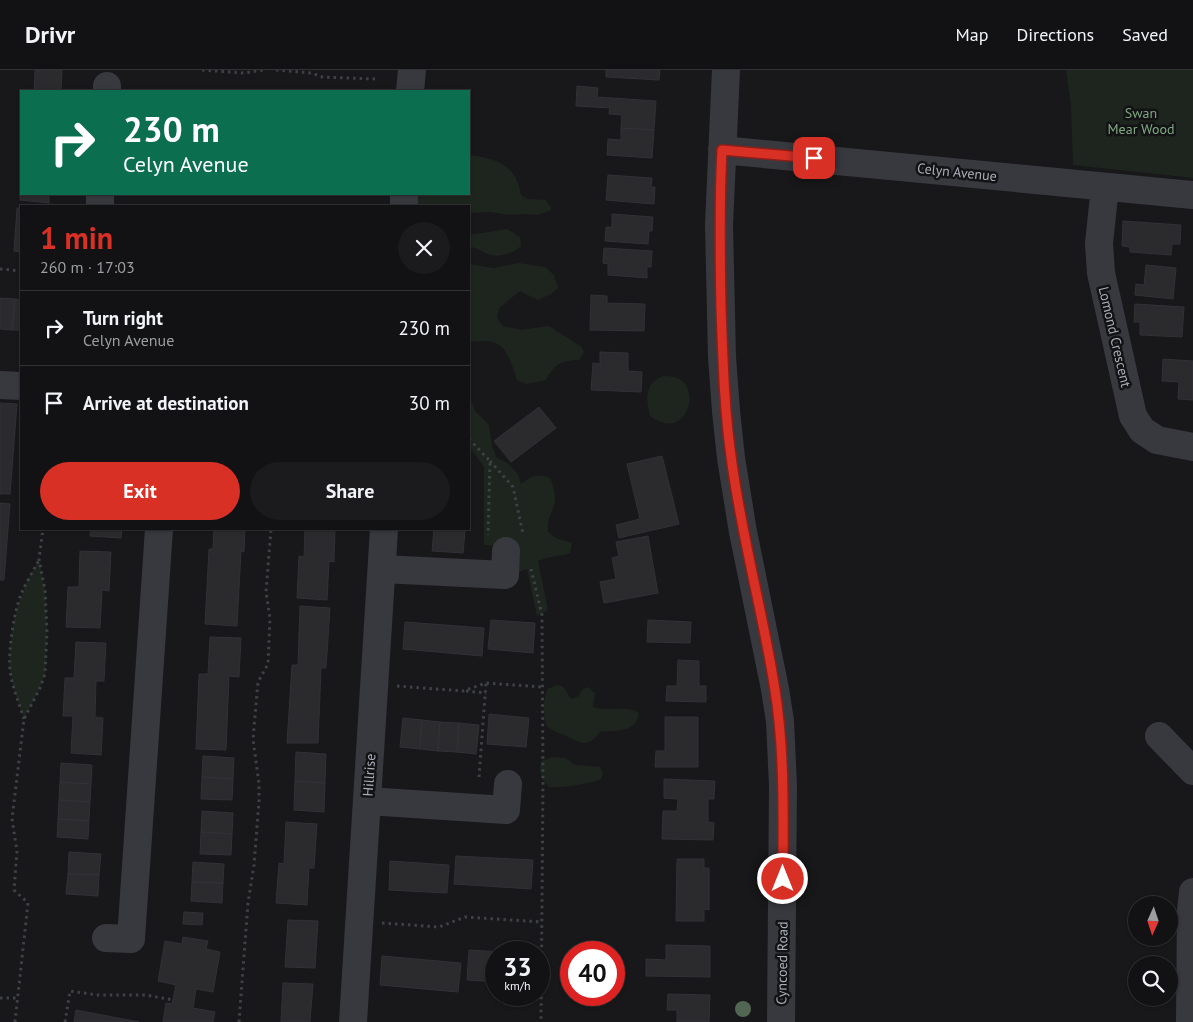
<!DOCTYPE html>
<html lang="en">
<head>
<meta charset="utf-8">
<style>
	body { margin:0; font-family:"PT Sans",sans-serif; background:#1b1b1d; color:#f1f3f6; height:100vh; display:flex; flex-direction:column; font-size:19px; white-space:nowrap }
	* { box-sizing:border-box; margin:0 }
	p { font-size:16px; color:#9c9ea0 }
	.icon { flex:none; width:28px; height:28px; fill:none; stroke:currentColor; stroke-width:2; stroke-linecap:round; stroke-linejoin:round }
	.map { position:relative; flex:1; overflow:hidden }
	.panel { position:absolute; left:20px; top:135px; width:450px; height:325px; display:flex; flex-direction:column; background:#121214; border-radius:0px; box-shadow:0 1px 4px #0004,0 0 0 1px #313234 }
	.panel>* { flex:none }
	.banner { position:absolute; left:20px; top:20px; width:450px; height:105px; border-radius:0px; box-shadow:0 1px 4px #0004,0 0 0 1px #313234; background:#0b6e4f; color:#fff; overflow:hidden }
	.needle { width:32px; rotate:183deg }
	.controls { position:absolute; left:1128px; top:826px; display:grid; gap:10px }
	.controls a { display:grid; place-items:center; width:50px; height:50px; border-radius:50%; background:#121214; box-shadow:0 1px 4px #0004,0 0 0 1px #313234; font-size:25px }
	.speed { position:absolute; left:485px; top:871px; display:flex; gap:10px; font-size:25px; font-weight:700; text-align:center }
	.speed>* { display:grid; place-content:center; width:65px; height:65px; border-radius:50%; background:#121214; box-shadow:0 1px 4px #0004,0 0 0 1px #313234; line-height:1 }
	.speed small { font-size:12px; font-weight:400 }
	.speed .limit { border:8px solid #d22; background:#fff; color:#111 }
	.pin { position:absolute; display:grid; place-items:center; width:42px; height:42px; color:#fff; margin:-21px; border-radius:10px; box-shadow:0 2px 8px #0006 }
	.me { position:absolute; width:55px; margin:-28px; rotate:0deg; stroke-linejoin:round; filter:drop-shadow(0 0 4px #0008) }
	.turn { display:flex; align-items:center; gap:18px; height:105px; padding:0 20px; font-size:22px }
	.turn .icon { width:65px; height:65px; stroke-width:2.5 }
	.turn b { display:block; font-size:35px; line-height:42px }
	.round { display:grid; place-items:center; flex:none; width:52px; height:52px; border-radius:26px; background:#1b1b1d }
	.summary { display:flex; align-items:center; justify-content:space-between; height:85px; padding:0 20px }
	h1 { font-size:30px; font-weight:700; line-height:38px; color:#d93025 }
	.primary-button { display:flex; gap:10px; margin-top:auto; padding:10px 20px }
	.primary-button a { flex:1; height:58px; border-radius:30px; background:#d93025; color:#fff; font-size:20px; font-weight:700; line-height:58px; text-align:center }
	.primary-button a+a { background:#1b1b1d; color:#f1f3f6 }
	ul { padding:0; list-style:none }
	li { display:flex; align-items:center; gap:15px; height:75px; padding:0 20px; border-top:1px solid #313234 }
	li div { flex:1 }
	li b { display:block; font-size:19px }
	li em { font-style:normal }
	header { display:flex; align-items:center; gap:30px; box-sizing:border-box; height:70px; padding:0 25px; background:#121214; border-bottom:1px solid #313234 }
	header strong { font-size:24px }
	nav { display:flex; gap:28px; margin-inline-start:auto; font-size:18px }
	.map>svg:first-child { display:block }
	.green { fill:#1d251e }
	.building { fill:#2b2b2e; stroke:#313136 }
	.lines { fill:none; stroke-linecap:round; stroke-linejoin:round }
	.path { stroke:#3e4146; stroke-width:3; stroke-dasharray:2.5 4; stroke-linecap:butt }
	.minor { stroke:#38393f; stroke-width:28 }
	.tree { fill:#516753 }
	.route-casing { stroke:#8d1f18; stroke-width:12 }
	.route { stroke:#d93025; stroke-width:9 }
	.labels { text-anchor:middle; dominant-baseline:central; stroke-width:5; stroke-linejoin:round; paint-order:stroke }
	.park-label { font-size:14px; fill:#7fa781; stroke:#131315 }
	.street-label { font-size:14px; fill:#a9afba; stroke:#131315 }
</style>
</head>
<body>
<header>
<strong>Drivr</strong>
<nav><a>Map</a><a>Directions</a><a>Saved</a></nav>
</header>
<div class="map">
<svg width="1193" height="952" viewBox="0 0 1193 952">
	<rect width="100%" height="100%" fill="#18181a"/>
	<path class="green" d="M1066,0h127v108l-120,-13 -2,-59z
		M469,85c28,4 47,9 52,40l7,4 18,1 5,8 -1,3 -14,4 -14,-1 -13,1 -19,-3 -21,1v-7h-54l-1,-12h55z
		M507,159l13,8 1,9c-7,7 -20,11 -30,9 -9,-2 -13,-8 -22,-8v-12z
		M519,193l26,4 9,8 4,13 -7,6 -13,6 -18,-9 -21,17 -2,10 6,8 18,4 28,-4 33,21 2,6 -5,7c-19,1 -23,3 -33,20l-20,4 -9,-4c-10,-30 -12,-43 -48,-38v-78l25,4z
		M663,306c4,0 9,0 12,1 27,9 13,56 -14,45 -4,-1 -7,-4 -11,-6 -4,-18 -6,-32 13,-40z
		M469,324l6,17 14,14 3,22 5,11 12,6 9,10 3,10c11,-8 16,-11 29,-6 3,7 5,13 5,21 -1,14 -9,18 -7,33l8,6 16,5 -2,10c-11,4 -22,3 -32,8l10,49 -11,6 -10,-47 -9,3 -11,-26 -23,-1v-78l-15,-21z
		M39,489l6,31 2,42 -2,42 -5,14 -16,31c-5,-16 -12,-32 -14,-49 -2,-19 4,-58 12,-76 4,-12 11,-23 17,-35z
		M556,615l7,1 8,13 8,-3 3,-6 6,-3 7,6 -2,14c15,5 32,-2 46,6 -3,20 -22,17 -39,19 -13,17 -19,11 -36,3 -6,-2 -13,-5 -17,-9 -4,-7 -5,-32 2,-38 1,0 6,-2 7,-3z
		M552,687l13,1 11,7 24,2 3,7 -2,5c-12,5 -38,9 -52,8 -9,-9 -10,-14 -8,-26z"/>
	<path class="building" d="M35,0h27l-1,21h-27z
		M606,0h54l-1,10 -53,-3z
		M577,16l21,2 -1,9 59,4 -2,29 -33,-2 1,-13 -13,-1 1,-6 -34,-2z
		M621,58l33,2 -2,28 -45,-3 1,-16 13,1z
		M608,105l44,3 -1,9h4l-1,17 -48,-4z
		M21,116v8h28v9l-29,-3z
		M17,138h4v44l-7,-1z
		M612,144l41,3 -1,14h-3l-1,13 -43,-3 1,-14h6z
		M1123,151l58,4 -1,19h-8l-1,11 -41,-3v-5l-8,-1z
		M604,178l48,3 -1,16h-4v11l-39,-3v-11l-5,-1z
		M1146,195l30,3 -3,31 -38,-4 1,-11 8,1z
		M591,225l16,1v7l38,1 -1,27 -54,-1z
		M0,228l15,1 -3,31 -12,-1z
		M15,229l6,1v30h-9z
		M1135,234l49,3 -2,30 -42,-2v-13h-6z
		M600,282l28,1v18l14,1 -1,20 -50,-2 2,-27 7,1z
		M1163,289l30,2v39l-15,-1 1,-17 -17,-1z
		M0,333l17,1 -7,90h-10z
		M539,337l17,21 -45,34 -17,-21z
		M662,386l17,68 -60,14 -3,-13 24,-6 -13,-55z
		M0,433l10,1 -6,76h-4z
		M91,459h31l-1,9 -31,-2z
		M214,459h31l-1,23 -3,-1 -4,75 -32,-2 4,-75h4z
		M305,459h30l-1,33 -5,-1 -2,39 -30,-2 2,-42 5,1z
		M434,459l31,2 -2,22 -31,-2z
		M648,466l10,57 -54,10 -4,-21 16,-3 -4,-21 7,-2 -3,-14z
		M80,481l31,1 -2,39 -7,-1 -2,38 -34,-1 2,-40h11z
		M300,536l30,2 -4,60h-5l-3,75h-31l5,-78h6z
		M491,550l44,3 -2,30 -45,-4z
		M648,550l43,2 -1,21 -43,-1z
		M405,552l79,6 -2,28 -79,-7z
		M210,567l31,1 -2,39 -10,-1 -3,74 -30,-1 3,-75h9z
		M76,572l30,1 -2,38h-8l-1,36 8,1 -2,37 -30,-2 2,-37h-10l2,-38h9z
		M678,590l21,1v25h7v16l-40,-1 1,-15h10z
		M489,644l40,4 -3,29 -39,-3z
		M665,647h33v50h-43l1,-16h9z
		M403,648l19,2 -2,29 -20,-2z
		M422,650l18,2 -2,29 -18,-2z
		M440,652l19,1 -2,29 -19,-1z
		M459,653l20,2 -3,29 -19,-2z
		M296,682l30,2 -1,29 -30,-2z
		M203,686l31,2 -1,21 -31,-2z
		M61,693l31,2 -1,19 -31,-2z
		M202,707l31,2 -1,21 -31,-1z
		M664,709l51,2 -1,18h-6v23l6,1 -1,17 -51,-1 1,-28h14l1,-12 -14,-1z
		M295,711l30,2 -1,29 -30,-2z
		M60,712l31,2 -1,18 -31,-2z
		M59,730l31,2 -1,19 -31,-2z
		M202,741l31,2 -1,21 -31,-2z
		M58,749l31,2 -1,18 -31,-2z
		M286,752l31,2 -3,44h-5l-2,37 -31,-2 3,-40 5,1z
		M201,762l31,2 -1,21 -31,-1z
		M69,782l32,2 -2,21 -31,-1z
		M456,786l77,4 -2,29 -77,-5z
		M677,789h27v9h5v42l-5,-1v12h-28z
		M390,791l59,4 -2,28 -58,-3z
		M193,792l31,2 -1,19 -31,-1z
		M68,804l31,1 -1,21 -32,-2z
		M192,812l31,1 -1,20 -31,-2z
		M184,842l19,1 -1,12 -19,-1z
		M288,850l30,1 -3,47 -30,-1z
		M183,867l25,4 -2,8 14,3 -7,40 -17,-3 -3,19 22,4 -2,10h-50l3,-19 6,1 4,-19 -18,-4 7,-40 17,3z
		M666,875l44,1v31l-64,-1v-17l20,1z
		M469,880l34,2h-7v30l-29,-2z
		M382,886l79,7 -3,29 -78,-7z
		M283,913l30,1 -3,38h-29z
		M668,924l42,1 -1,27h-32v-12h-10z
		M76,940l63,12h-65z"/>
	<g class="lines">
		<path class="path" d="M202,0l42,3 19,-3
			M276,0l36,3 10,4 54,2
			M0,199l21,2
			M469,369l21,22 -2,74
			M490,391l23,26 10,47
			M531,499l11,46 1,166 -2,241
			M397,616l66,5 23,-8 56,4
			M466,621l20,2
			M24,649c-5,-16 -12,-32 -14,-49 -2,-19 4,-58 11,-76 5,-11 12,-23 18,-34
			M479,707l7,-94
			M382,853l57,4 26,-10 77,5
			M0,928h19
			M15,952l13,-119 -14,-13 3,-39 -5,-32 12,-100 16,-31 5,-14 2,-42 -2,-42 -6,-31 4,-30
			M65,952l5,-31 27,4h49l27,5
			M239,952l9,-119 6,-38 5,-64v-17l-6,-45 5,-57 10,-18 2,-46 -4,-26 5,-63"/>
		<path class="minor" d="M726,0l-7,155 3,132 4,54 5,47 12,74 32,157 5,32 3,65 -2,236
			M107,21v-5
			M410,21l2,-21
			M722,80l471,45
			M1105,117l-6,56 2,30 32,143 9,14 15,10 36,7
			M100,136v-12
			M404,136v-12
			M0,315l21,1
			M382,499l123,6 1,-24
			M1159,666l34,35
			M367,731l139,9 2,-26
			M106,868l25,1 28,-410
			M353,952l31,-493
			M1190,952l1,-111 2,-19"/>
	</g>
	<circle class="tree" cx="743" cy="939" r="8"/>
	<g class="lines">
		<g class="route-casing">
			<path id="route" d="M783,809c0,-63 2,-126 -8,-189 -12,-78 -34,-155 -44,-234 -7,-49 -8,-98 -10,-147 -1,-53 -2,-106 1,-159l92,8"/>
		</g>
		<use href="#route" class="route"/>
	</g>
	<g class="labels">
		<g class="park-label">
			<text x="1141" y="43">Swan<tspan x="1141" dy="16">Mear Wood</tspan></text>
		</g>
		<g class="street-label">
			<text transform="translate(957 102) rotate(6)">Celyn Avenue</text>
			<text transform="translate(1115 267) rotate(77)">Lomond Crescent</text>
			<text transform="translate(369 705) rotate(-86)">Hillrise</text>
			<text transform="translate(782 893) rotate(-89)">Cyncoed Road</text>
		</g>
	</g>
</svg>
<div class="controls">
<a><svg class="needle" viewBox="-14 -14 28 28"><path d="M0-13l5 13h-10z" fill="#e53935"/><path d="M0 13l5-13h-10z" fill="#9c9ea0"/></svg></a>
<a><svg class="icon" aria-label="search" viewBox="0 0 24 24"><circle cx="10" cy="10" r="6"/><path d="M15 15l6 6"/></svg></a>
</div>
<div class="speed"><div>33<small>km/h</small></div><div class="limit">40</div></div>
<div class="pin" style="left:814px;top:88px;background:#d93025"><svg class="icon" aria-label="arrive" viewBox="0 0 24 24"><path d="M6 21V4h12l-3 4 3 4H6"/></svg></div>
<svg class="me" style="left:783px;top:809px" viewBox="-20 -20 40 40"><circle r="17" fill="#d93025" stroke="#fff" stroke-width="3"/><path d="M0-11L8 9 0 5-8 9z" fill="#fff"/></svg>
<div class="banner">
<div class="turn"><svg class="icon" aria-label="right" viewBox="0 0 24 24"><path d="M7 20v-9h11M14 6l5 5-5 5"/></svg><div><b>230 m</b>Celyn Avenue</div></div>
</div>
<section class="panel">
<div class="summary"><div><h1>1 min</h1><p>260 m · 17:03</p></div><a class="round"><svg class="icon" aria-label="close" viewBox="0 0 24 24"><path d="M6 6l12 12M18 6L6 18"/></svg></a></div>
<ul>
<li><svg class="icon" aria-label="right" viewBox="0 0 24 24"><path d="M7 20v-9h11M14 6l5 5-5 5"/></svg><div><b>Turn right</b><p>Celyn Avenue</p></div><em>230 m</em></li>
<li><svg class="icon" aria-label="arrive" viewBox="0 0 24 24"><path d="M6 21V4h12l-3 4 3 4H6"/></svg><div><b>Arrive at destination</b></div><em>30 m</em></li>
</ul>
<div class="primary-button"><a>Exit</a><a>Share</a></div>
</section>
</div>
</body>
</html>
